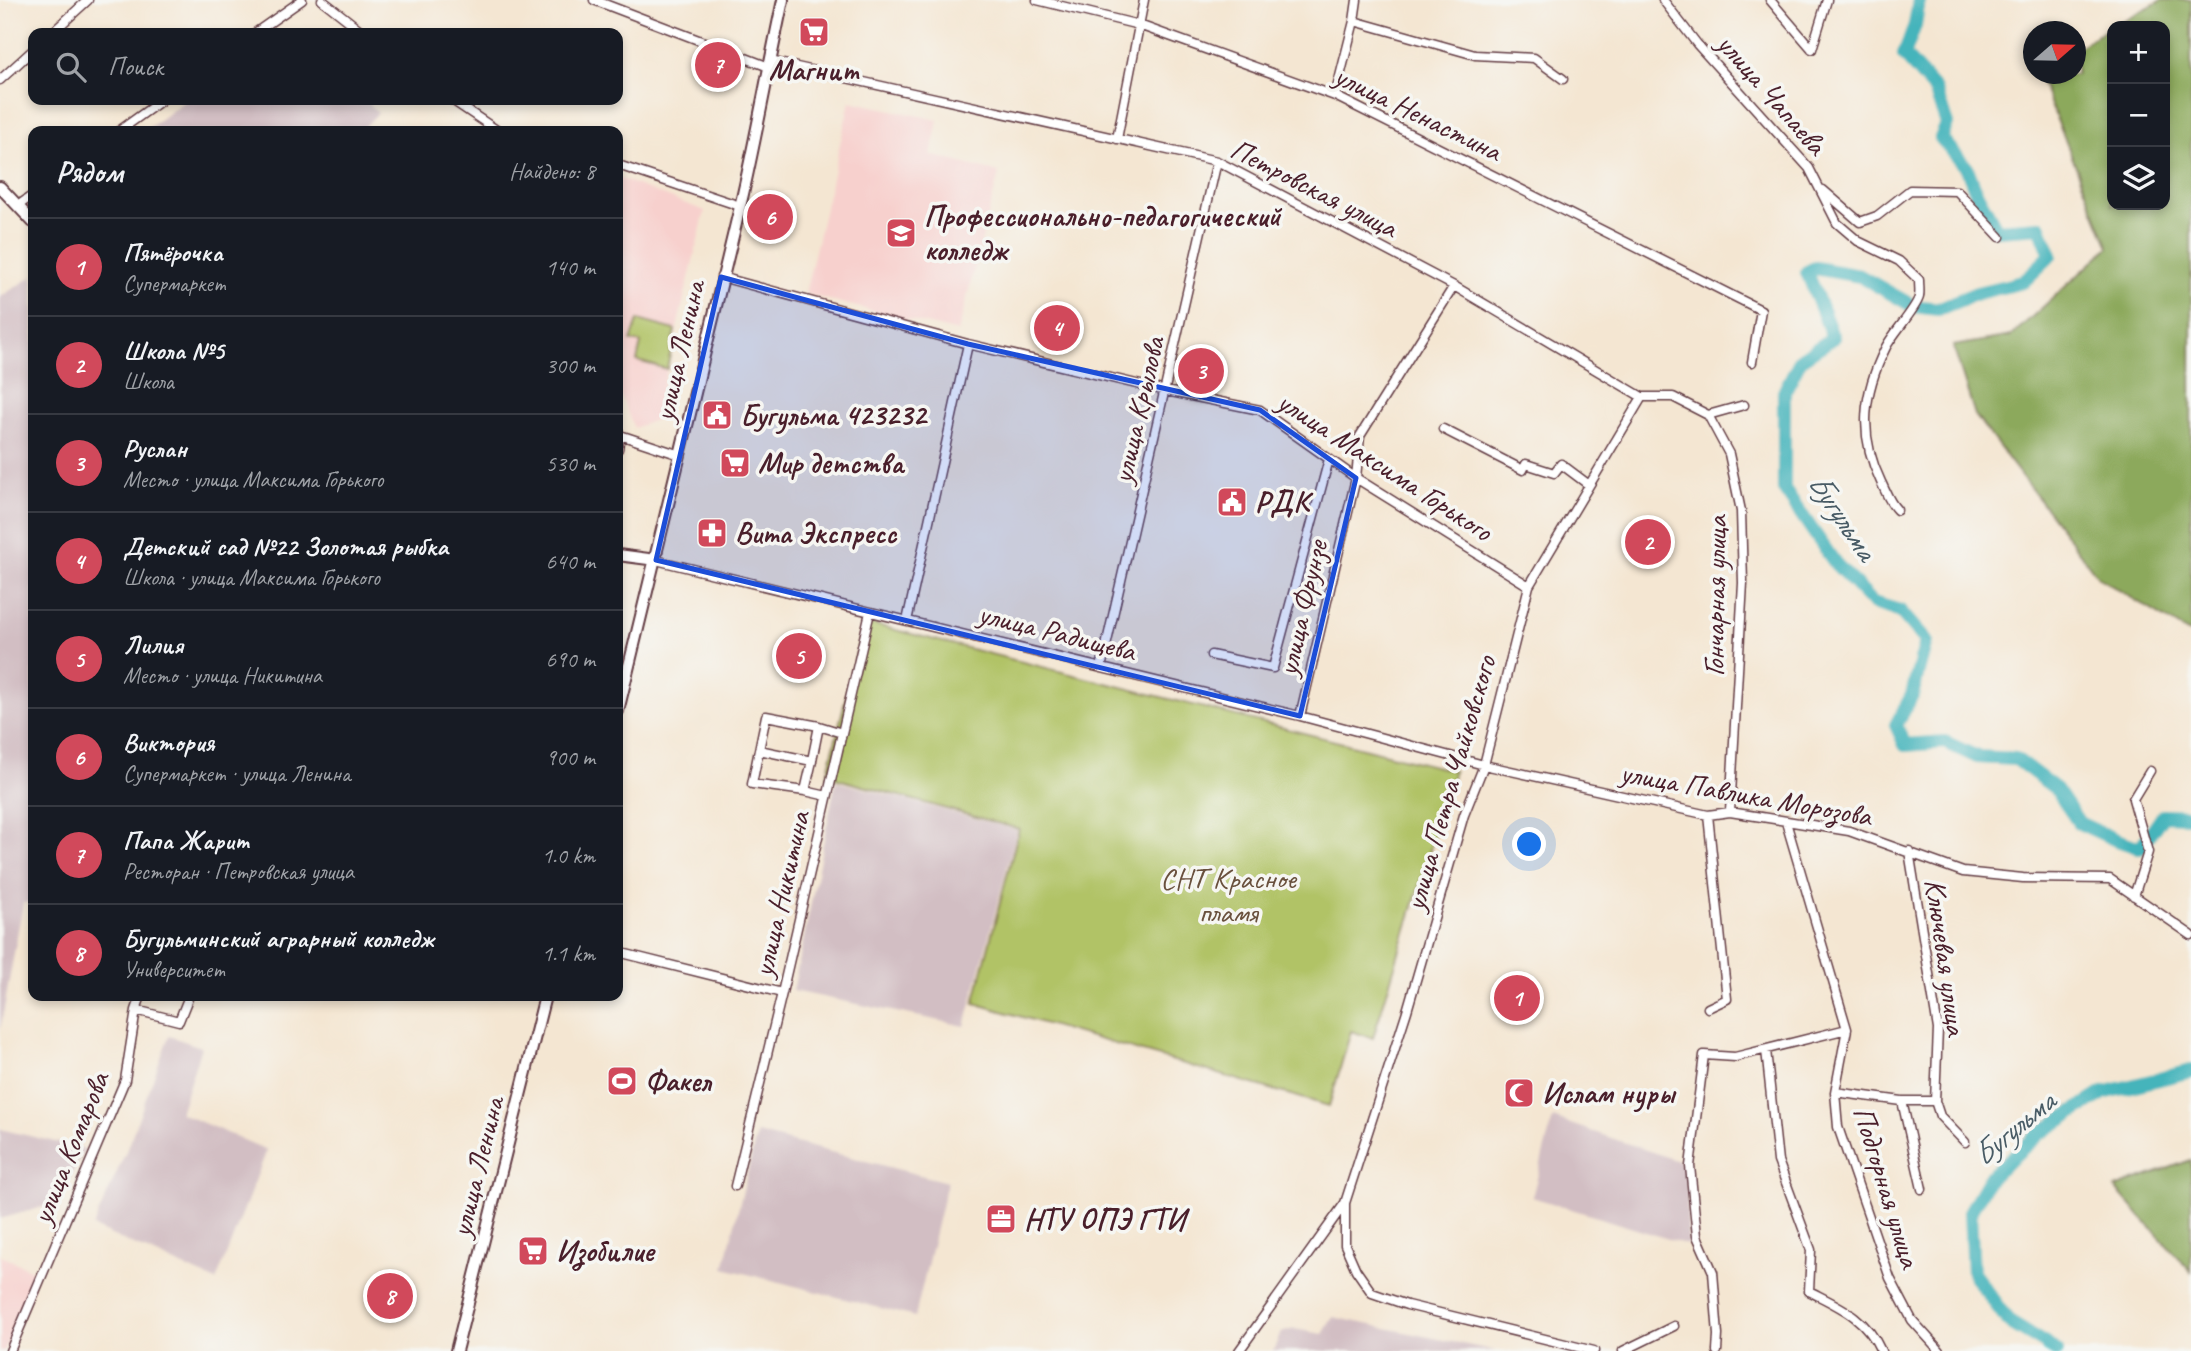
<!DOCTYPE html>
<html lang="ru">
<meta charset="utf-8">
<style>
:root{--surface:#171b24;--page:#242831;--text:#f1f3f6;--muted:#9ea1a6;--line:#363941;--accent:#d1495b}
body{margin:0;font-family:Caveat,sans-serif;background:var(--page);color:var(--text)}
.controls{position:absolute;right:21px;top:21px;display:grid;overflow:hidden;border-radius:14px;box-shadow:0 4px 10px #0003}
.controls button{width:63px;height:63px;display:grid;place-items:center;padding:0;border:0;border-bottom:2px solid var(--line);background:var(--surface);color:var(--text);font:35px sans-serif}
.compass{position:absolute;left:2023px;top:21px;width:63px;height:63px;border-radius:50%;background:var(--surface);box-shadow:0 4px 10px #0003;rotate:70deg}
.you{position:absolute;left:1530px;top:845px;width:24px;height:24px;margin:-18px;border:5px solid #fff;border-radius:50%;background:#1a73e8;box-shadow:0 0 0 10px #1a73e833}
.badge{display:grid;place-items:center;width:46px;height:46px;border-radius:50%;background:var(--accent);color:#fff;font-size:23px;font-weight:700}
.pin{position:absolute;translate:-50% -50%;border:4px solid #fff;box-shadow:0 2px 7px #0006}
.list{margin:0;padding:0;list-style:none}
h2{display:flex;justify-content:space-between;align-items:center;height:91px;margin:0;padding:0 28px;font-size:30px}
h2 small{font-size:23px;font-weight:400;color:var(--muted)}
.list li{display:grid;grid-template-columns:46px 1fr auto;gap:21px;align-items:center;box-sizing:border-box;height:98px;padding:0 28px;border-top:2px solid var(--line)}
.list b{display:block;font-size:26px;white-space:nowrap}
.list p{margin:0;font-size:23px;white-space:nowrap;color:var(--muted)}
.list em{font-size:23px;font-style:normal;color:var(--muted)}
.icon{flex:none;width:38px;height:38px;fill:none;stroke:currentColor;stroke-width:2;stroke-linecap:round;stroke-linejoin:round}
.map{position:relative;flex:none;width:2191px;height:1351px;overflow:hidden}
.search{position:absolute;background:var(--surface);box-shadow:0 4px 10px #0003;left:28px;top:28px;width:595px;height:77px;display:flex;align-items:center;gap:18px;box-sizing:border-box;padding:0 24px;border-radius:14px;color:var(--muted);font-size:26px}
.panel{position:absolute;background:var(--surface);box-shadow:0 4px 10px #0003;left:28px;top:126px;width:595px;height:875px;border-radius:14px}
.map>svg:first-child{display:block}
.built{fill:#f7d0cd}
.industrial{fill:#d2bec3}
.green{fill:#b1c366;stroke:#7e7148;stroke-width:2}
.forest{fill:#8ca95b;stroke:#6b6443;stroke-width:2}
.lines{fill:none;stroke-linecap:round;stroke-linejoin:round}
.river{stroke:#44b4bb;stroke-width:14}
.minor-casing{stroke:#643d44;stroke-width:11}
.major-casing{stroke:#643d44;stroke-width:14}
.minor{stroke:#fff;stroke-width:8}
.major{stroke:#fff;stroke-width:10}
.marked{fill:#1d4ed8;fill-opacity:0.2;stroke:#1d4ed8;stroke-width:5;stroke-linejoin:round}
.labels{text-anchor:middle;stroke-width:7;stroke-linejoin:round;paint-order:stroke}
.poi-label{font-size:30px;font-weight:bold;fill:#4a1f2b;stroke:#f6f6f2;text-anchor:start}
.street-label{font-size:30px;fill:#4a1f2b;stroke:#f6f6f2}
.park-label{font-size:30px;fill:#69503d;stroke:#f6f6f2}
.water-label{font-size:32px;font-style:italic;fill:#485b65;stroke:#f6f6f2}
</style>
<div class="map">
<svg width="2191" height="1351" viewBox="0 0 2191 1351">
<rect width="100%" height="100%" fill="#f6f6f2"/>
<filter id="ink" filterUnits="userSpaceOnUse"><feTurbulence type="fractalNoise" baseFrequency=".0143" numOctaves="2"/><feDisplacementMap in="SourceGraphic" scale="14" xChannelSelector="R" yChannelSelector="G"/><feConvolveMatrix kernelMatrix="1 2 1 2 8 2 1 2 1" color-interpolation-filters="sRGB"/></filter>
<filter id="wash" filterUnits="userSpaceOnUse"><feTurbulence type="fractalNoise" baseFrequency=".00686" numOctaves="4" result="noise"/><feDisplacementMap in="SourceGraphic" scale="28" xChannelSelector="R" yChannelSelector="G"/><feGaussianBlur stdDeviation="1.57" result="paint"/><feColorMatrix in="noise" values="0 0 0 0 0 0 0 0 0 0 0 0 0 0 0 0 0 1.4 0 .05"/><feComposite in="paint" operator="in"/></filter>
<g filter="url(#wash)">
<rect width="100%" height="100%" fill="#f4e6d2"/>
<path class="built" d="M850,101L938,120L931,155L999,173L958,332L805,294Z
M618,178L705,211L655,420L634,428L618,390Z
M0,1255L38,1273L4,1351H0Z"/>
<path class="industrial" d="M186,100H366L378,113L360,131H145Z
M33,276V902L23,903L0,1031V297Z
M836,781L1017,830L965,1026L793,991Z
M169,1036L201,1047L180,1113L267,1150L216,1281L93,1227L127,1149Z
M1553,1118L1687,1164L1688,1245L1532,1197Z
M0,1129L85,1149L57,1203L0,1219Z
M757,1133L947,1182L915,1317L724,1268Z
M1333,1317L1496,1351H1273L1281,1333L1294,1329L1323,1334Z"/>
<path class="green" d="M638,320L675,330L667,369L637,361L641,343L631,341Z
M864,622L1454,771L1373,1038L1351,1031L1329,1106L974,1003L1019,829L827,776Z"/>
<path class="forest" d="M2162,0H2191V634L2099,578L1975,415L1953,346L2011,336L2109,247L2039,76L2043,74H2076V49L2112,26V205H2165V26H2113Z
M2191,1160V1272L2115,1188Z"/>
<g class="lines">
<path class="river" d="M1919,0L1915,25L1904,55L1935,90L1947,124L1941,138L1967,168L1976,192L1997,230L2040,227L2051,255L2023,282L1977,293L1938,309L1913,306L1860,276L1815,268L1807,272L1833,338L1801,359L1784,392V489L1835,563L1873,603L1900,611L1926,641L1912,695L1896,725L1905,745L1945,742L1977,757L2016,759L2056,789L2079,823L2114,839L2140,848L2163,815L2191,816
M2057,1351L2009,1322L1973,1273L1970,1212L1990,1177L2039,1134L2103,1093L2191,1071"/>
</g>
</g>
<g filter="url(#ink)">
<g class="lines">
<g class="minor-casing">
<path id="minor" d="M322,0L364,33
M594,0L769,67
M1037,0L1139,25L1335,96L1761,310L1752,362
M1663,0L1697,44L1809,168L1837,223L1858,241L1899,261L1919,280C1919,285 1920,292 1919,297C1916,309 1893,333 1886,347C1863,393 1858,435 1881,482C1886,492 1889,502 1897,510
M1770,0L1812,49
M1354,21L1475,55L1534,58L1563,79
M52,33L88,0
M255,33L302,0
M1812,49L1827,0
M770,61L1217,161L1454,286L1642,397H1673L1708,415L1729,454L1741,511L1743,583L1730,812
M0,80L33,50
M1335,96L1354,21L1357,0
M452,100L498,131
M119,131L162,100
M1117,139L1144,0
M618,165L740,206
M1823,190L1860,222L1877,216L1910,190L1957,191L2000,237
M19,205L33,195
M721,277L968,344L1166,391L1260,410L1356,478L1529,586
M1708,415L1744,405
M1443,429L1523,470L1526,464L1554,473L1561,464L1589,485
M618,430L620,435L680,455
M618,449L620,435
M656,560L1300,716L1484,765L1708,815L1730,812L1849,831L1963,872L2023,878L2110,879L2191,935
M907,621L968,344
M1211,655L1273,668L1329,459
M1101,668L1217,161
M1300,716L1356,478L1360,436L1454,286
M759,750L812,761L805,791L752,784L766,716L819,726
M811,765L819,726L842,733
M806,788L805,791L827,796
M1786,822L1847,1029L1835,1092L1838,1127L1890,1278L1912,1320L1940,1351
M1909,851L1938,1029L1935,1101L1940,1116L1965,1142
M2134,896L2148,852L2133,799L2150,771
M618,952L782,993
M1708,1008L1727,999L1708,815
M136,1010L179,1021L189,996
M1766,1050L1778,1161L1811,1250L1809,1291C1840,1307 1866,1317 1881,1351
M1835,1092L1902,1101H1935
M1902,1101L1922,1189
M735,1186L782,993L870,612
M1345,1203V1245L1356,1270L1372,1293L1407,1305L1594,1351
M10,1351L125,1080L136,1010L141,996
M1239,1351L1345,1203L1407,1011L1464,815L1484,765L1529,586L1642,397
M1623,1351L1674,1326
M1717,1351L1718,1335L1713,1272L1697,1236L1690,1166L1704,1055L1735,1057L1847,1029"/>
</g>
<g class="major-casing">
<path id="major" d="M0,187L33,222
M618,555L656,560
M618,711C660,544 698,375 740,207C756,139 768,69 783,0
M456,1351L545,996"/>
</g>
<use href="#minor" class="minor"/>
<use href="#major" class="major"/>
</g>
</g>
<path class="marked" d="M721,277L968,344L1260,410L1356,478L1300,716L656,560Z"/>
<defs>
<g id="supermarket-square" transform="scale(1.575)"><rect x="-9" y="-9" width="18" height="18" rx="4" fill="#d1495b" stroke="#f6f6f2"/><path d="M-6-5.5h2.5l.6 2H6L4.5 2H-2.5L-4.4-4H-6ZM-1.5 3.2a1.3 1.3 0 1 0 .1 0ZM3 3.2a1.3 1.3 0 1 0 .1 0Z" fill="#fff"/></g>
<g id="university-square" transform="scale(1.575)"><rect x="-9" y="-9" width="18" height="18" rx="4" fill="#d1495b" stroke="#f6f6f2"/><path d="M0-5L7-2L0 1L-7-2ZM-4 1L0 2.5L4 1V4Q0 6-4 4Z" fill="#fff"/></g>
<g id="civic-square" transform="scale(1.575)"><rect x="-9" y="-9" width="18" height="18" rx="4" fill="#d1495b" stroke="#f6f6f2"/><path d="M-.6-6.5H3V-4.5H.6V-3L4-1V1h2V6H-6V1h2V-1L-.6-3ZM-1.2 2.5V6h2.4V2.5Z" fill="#fff"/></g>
<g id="pharmacy-square" transform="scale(1.575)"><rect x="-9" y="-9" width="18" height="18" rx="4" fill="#d1495b" stroke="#f6f6f2"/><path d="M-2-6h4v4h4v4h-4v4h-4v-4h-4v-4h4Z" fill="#fff"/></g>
<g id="stadium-square" transform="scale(1.575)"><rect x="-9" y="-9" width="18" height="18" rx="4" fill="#d1495b" stroke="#f6f6f2"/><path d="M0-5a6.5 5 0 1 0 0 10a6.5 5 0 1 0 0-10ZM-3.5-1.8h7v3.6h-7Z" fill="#fff"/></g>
<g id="mosque-square" transform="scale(1.575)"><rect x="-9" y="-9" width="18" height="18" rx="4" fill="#d1495b" stroke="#f6f6f2"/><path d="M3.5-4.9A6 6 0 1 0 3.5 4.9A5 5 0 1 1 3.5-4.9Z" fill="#fff"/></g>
<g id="office-square" transform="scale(1.575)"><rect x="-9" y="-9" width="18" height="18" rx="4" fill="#d1495b" stroke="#f6f6f2"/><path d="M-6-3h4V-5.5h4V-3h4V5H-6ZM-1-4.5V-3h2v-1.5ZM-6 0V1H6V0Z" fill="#fff"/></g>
</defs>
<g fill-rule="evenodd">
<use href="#supermarket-square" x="814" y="32"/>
<use href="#university-square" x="901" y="233"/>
<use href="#civic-square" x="717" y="415"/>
<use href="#supermarket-square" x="735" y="463"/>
<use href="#civic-square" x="1232" y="502"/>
<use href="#pharmacy-square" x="712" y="533"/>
<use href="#stadium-square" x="622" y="1081"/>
<use href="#mosque-square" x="1519" y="1093"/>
<use href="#office-square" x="1001" y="1219"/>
<use href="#supermarket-square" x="533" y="1251"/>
</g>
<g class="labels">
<g class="poi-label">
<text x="814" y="80" text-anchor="middle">Магнит</text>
<text x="924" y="226">Профессионально-педагогический<tspan x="924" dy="34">колледж</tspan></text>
<text x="740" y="425">Бугульма 423232</text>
<text x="758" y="473">Мир детства</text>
<text x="1255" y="512">РДК</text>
<text x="735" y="543">Вита Экспресс</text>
<text x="645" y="1091">Факел</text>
<text x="1542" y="1103">Ислам нуры</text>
<text x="1024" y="1229">НТУ ОПЭ ГТИ</text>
<text x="556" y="1261">Изобилие</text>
</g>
<g class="street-label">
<text transform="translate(1772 94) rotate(49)" y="10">улица Чапаева</text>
<text transform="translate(1418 113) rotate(26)" y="10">улица Ненастина</text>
<text transform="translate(1314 188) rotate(27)" y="10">Петровская улица</text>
<text transform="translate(679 351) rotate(-77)" y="10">улица Ленина</text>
<text transform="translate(1138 410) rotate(-77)" y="10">улица Крылова</text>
<text transform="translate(1385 466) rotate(33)" y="10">улица Максима Горького</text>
<text transform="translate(1715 596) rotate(-89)" y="10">Гончарная улица</text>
<text transform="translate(1302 608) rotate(-77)" y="10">улица Фрунзе</text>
<text transform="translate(1057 632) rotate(14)" y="10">улица Радищева</text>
<text transform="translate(1450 783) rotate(-74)" y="10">улица Петра Чайковского</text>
<text transform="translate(1746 794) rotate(10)" y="10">улица Павлика Морозова</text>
<text transform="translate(781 894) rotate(-77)" y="10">улица Никитина</text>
<text transform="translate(1946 957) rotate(82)" y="10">Ключевая улица</text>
<text transform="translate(70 1148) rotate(-68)" y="10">улица Комарова</text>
<text transform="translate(477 1167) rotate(-76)" y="10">улица Ленина</text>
<text transform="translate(1887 1187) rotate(73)" y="10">Подгорная улица</text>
</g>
<g class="park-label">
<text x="1228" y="888">СНТ Красное<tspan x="1228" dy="34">пламя</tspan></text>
</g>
<g class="water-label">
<text transform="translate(1843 516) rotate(56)" y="11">Бугульма</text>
<text transform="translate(2013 1128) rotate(-40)" y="11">Бугульма</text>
</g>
</g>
</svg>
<div class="controls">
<button>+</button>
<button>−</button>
<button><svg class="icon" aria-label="layers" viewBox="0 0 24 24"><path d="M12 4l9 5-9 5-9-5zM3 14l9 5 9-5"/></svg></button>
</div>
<svg class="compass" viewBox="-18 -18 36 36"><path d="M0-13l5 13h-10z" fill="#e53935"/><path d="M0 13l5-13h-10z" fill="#9ea1a6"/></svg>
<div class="you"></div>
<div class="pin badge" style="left:1517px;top:998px">1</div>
<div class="pin badge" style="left:1648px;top:542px">2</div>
<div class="pin badge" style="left:1201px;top:371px">3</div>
<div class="pin badge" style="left:1057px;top:328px">4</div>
<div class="pin badge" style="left:799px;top:656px">5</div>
<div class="pin badge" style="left:770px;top:217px">6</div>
<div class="pin badge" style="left:718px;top:65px">7</div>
<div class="pin badge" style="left:390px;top:1296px">8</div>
<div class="search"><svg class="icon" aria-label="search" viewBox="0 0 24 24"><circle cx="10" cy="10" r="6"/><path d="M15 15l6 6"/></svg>Поиск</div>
<section class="panel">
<h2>Рядом<small>Найдено: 8</small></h2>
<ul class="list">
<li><span class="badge">1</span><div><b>Пятёрочка</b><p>Супермаркет</p></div><em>140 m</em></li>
<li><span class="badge">2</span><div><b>Школа №5</b><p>Школа</p></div><em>300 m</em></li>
<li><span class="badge">3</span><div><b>Руслан</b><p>Место · улица Максима Горького</p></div><em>530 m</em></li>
<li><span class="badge">4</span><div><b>Детский сад №22 Золотая рыбка</b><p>Школа · улица Максима Горького</p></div><em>640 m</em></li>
<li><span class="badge">5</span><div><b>Лилия</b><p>Место · улица Никитина</p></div><em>690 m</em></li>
<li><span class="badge">6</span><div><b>Виктория</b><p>Супермаркет · улица Ленина</p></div><em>900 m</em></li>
<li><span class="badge">7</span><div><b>Папа Жарит</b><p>Ресторан · Петровская улица</p></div><em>1.0 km</em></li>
<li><span class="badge">8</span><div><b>Бугульминский аграрный колледж</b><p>Университет</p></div><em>1.1 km</em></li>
</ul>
</section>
</div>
